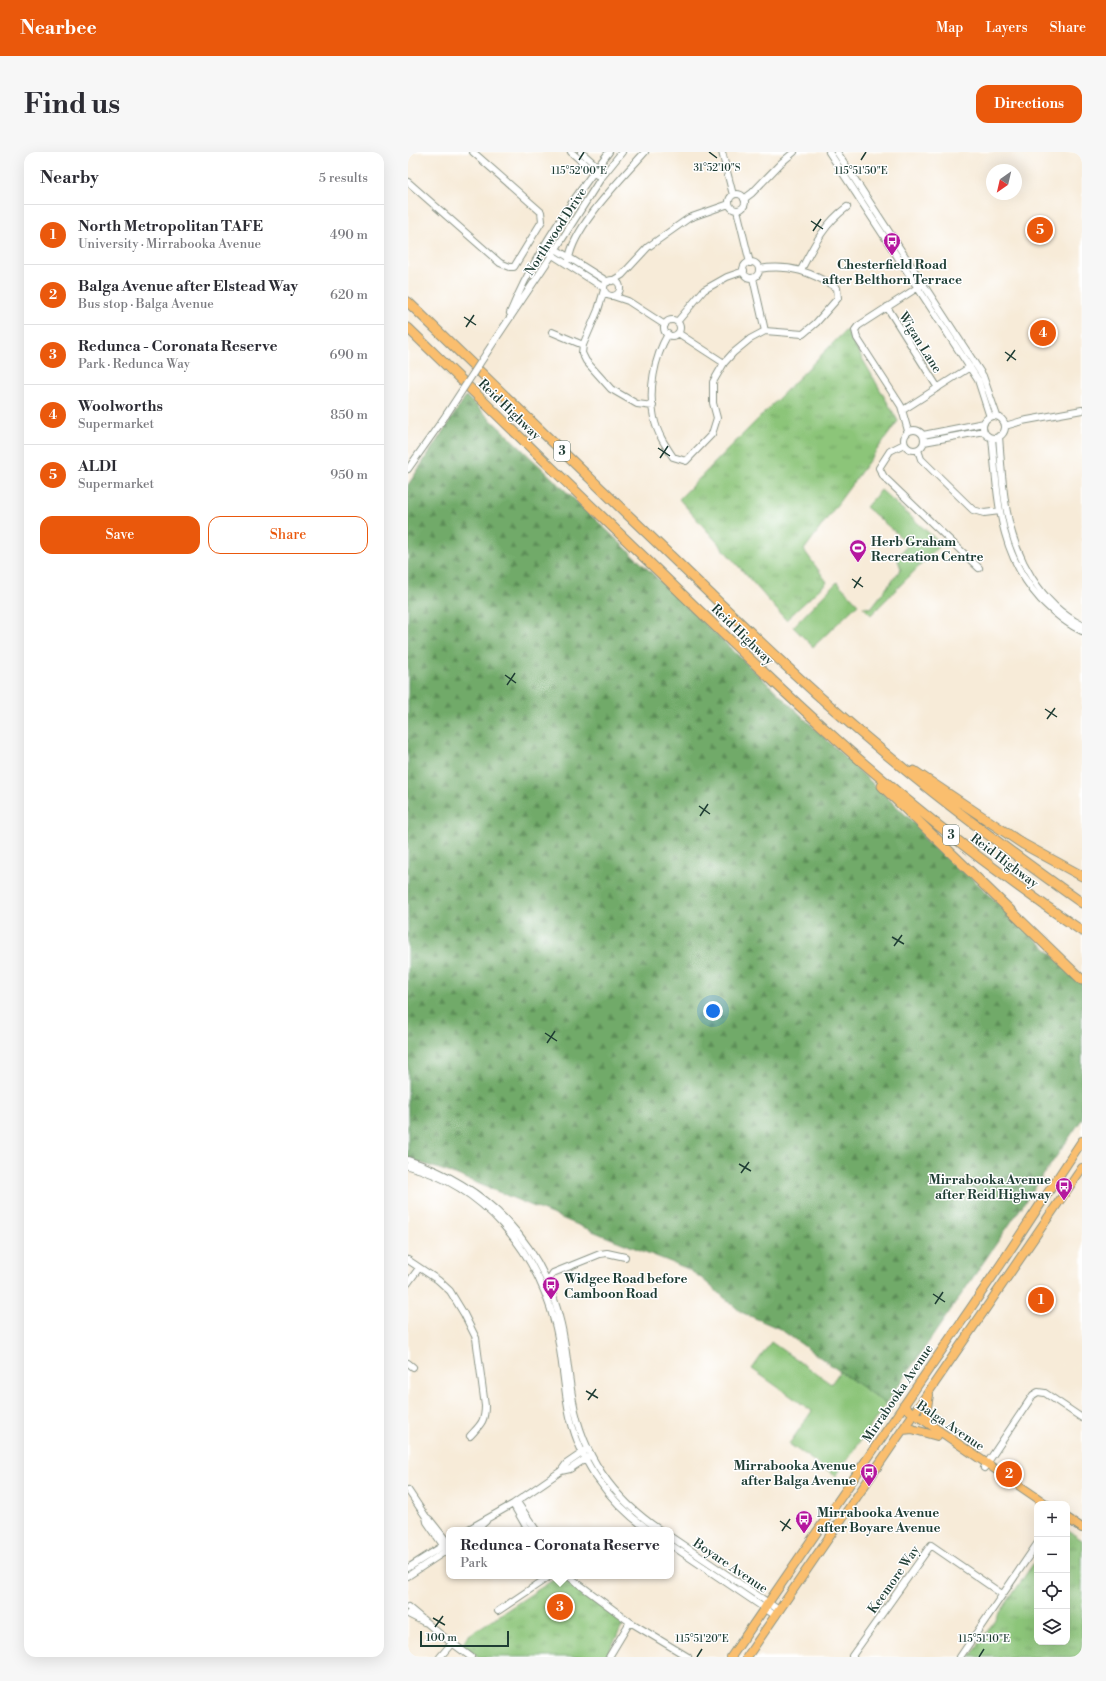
<!DOCTYPE html>
<meta charset="utf-8">
<style>
:root{--surface:#fff;--page:#f7f7f7;--text:#2b2b33;--muted:#7c7c81;--line:#e1e1e2;--accent:#ea580c}
body{margin:0;font-family:"Libre Bodoni",serif;background:var(--page);color:var(--text)}
.controls{position:absolute;right:12px;bottom:12px;display:grid;overflow:hidden;border-radius:8px;box-shadow:0 4px 16px #0002}
.controls button{width:36px;height:36px;display:grid;place-items:center;padding:0;border:0;border-bottom:1px solid var(--line);background:var(--surface);color:var(--text);font:20px sans-serif}
.compass{position:absolute;left:578px;top:12px;width:36px;height:36px;border-radius:50%;background:var(--surface);box-shadow:0 4px 16px #0002;rotate:214deg}
.scale{position:absolute;left:12px;bottom:10px;width:89px;box-sizing:border-box;padding-left:4px;border:2px solid #1f3d34;border-top:0;font-size:11px;line-height:14px;white-space:nowrap;color:#1f3d34;-webkit-text-stroke:3px #fff;paint-order:stroke}
.you{position:absolute;left:305px;top:859px;width:14px;height:14px;margin:-10px;border:3px solid #fff;border-radius:50%;background:#1a73e8;box-shadow:0 0 0 6px #1a73e833}
.badge{display:grid;place-items:center;width:26px;height:26px;border-radius:50%;background:var(--accent);color:#fff;font-size:13px;font-weight:700}
.pin{position:absolute;translate:-50% -50%;border:2px solid #fff;box-shadow:0 1px 4px #0006}
.popup{position:absolute;left:38px;top:1375px;width:228px;height:52px;box-sizing:border-box;display:grid;place-content:center;border-radius:8px;background:var(--surface);filter:drop-shadow(0 1px 3px #0005);font-size:13px;white-space:nowrap;color:var(--muted)}
.popup b{font-size:15px;color:var(--text)}
.popup::after{content:'';position:absolute;left:50%;top:100%;margin-left:-8px;border:8px solid transparent;border-top-color:var(--surface)}
.list{margin:0;padding:0;list-style:none}
h2{display:flex;justify-content:space-between;align-items:center;height:52px;margin:0;padding:0 16px;font-size:17px}
h2 small{font-size:13px;font-weight:400;color:var(--muted)}
.list li{display:grid;grid-template-columns:26px 1fr auto;gap:12px;align-items:center;box-sizing:border-box;height:60px;padding:0 16px;border-top:1px solid var(--line)}
.list b{display:block;font-size:15px;white-space:nowrap}
.list p{margin:0;font-size:13px;white-space:nowrap;color:var(--muted)}
.list em{font-size:13px;font-style:normal;color:var(--muted)}
.actions{display:flex;gap:8px;padding:12px 16px}
.actions a{flex:1;padding:9px 0;border:1px solid var(--accent);border-radius:12px;text-align:center;font-size:14px;color:var(--accent)}
.actions .main{background:var(--accent);color:#fff}
.icon{flex:none;width:22px;height:22px;fill:none;stroke:currentColor;stroke-width:2;stroke-linecap:round;stroke-linejoin:round}
.map{position:relative;flex:none;width:674px;height:1505px;overflow:hidden;border-radius:12px}
header{display:flex;align-items:center;gap:24px;box-sizing:border-box;height:56px;padding:0 20px;background:var(--accent);color:#fff}
header strong{font-size:19px}
nav{display:flex;gap:22px;margin-inline-start:auto;font-size:14px}
.intro{display:flex;align-items:center;justify-content:space-between;box-sizing:border-box;height:96px;padding:0 24px}
h1{margin:0;font-size:28px}
.button{padding:10px 18px;border-radius:12px;background:var(--accent);color:#fff;font-size:14px;font-weight:700}
main{display:flex;gap:24px;padding:0 24px}
aside{flex:1;background:var(--surface);border-radius:12px;box-shadow:0 4px 16px #0002}
.map>svg:first-child{display:block}
.green{fill:#8cc579;stroke:#568156}
.forest{fill:url(#forest-firs);stroke:#48744e}
.park{fill:url(#park-tufts);stroke:#568156}
.lines{fill:none;stroke-linecap:round;stroke-linejoin:round}
.minor-casing{stroke:#8b9486;stroke-width:8}
.major-casing{stroke:#8b9486;stroke-width:10}
.highway-casing{stroke:#8b9486;stroke-width:11}
.minor{stroke:#fff;stroke-width:6}
.major{stroke:#fabe6e;stroke-width:8}
.highway{stroke:#fabe6e;stroke-width:9}
.minor-bridge-casing{stroke:#8b9486;stroke-width:8;stroke-linecap:butt}
.minor-bridge{stroke:#fff;stroke-width:6}
.ticks{fill:none;stroke:#1f3d34;stroke-width:1.5}
.labels{text-anchor:middle;stroke-width:3;stroke-linejoin:round;paint-order:stroke}
.shield{fill:#fff;stroke:#627771;stroke-width:1}
.shield-label{font-size:12px;font-weight:bold;fill:#1f3d34}
.street-label{font-size:13px;fill:#1f3d34;stroke:#fff}
.poi-label{font-size:13px;font-weight:bold;fill:#1f3d34;stroke:#fff;text-anchor:start}
.ticks-label{font-size:10px;text-anchor:middle;fill:#1f3d34;stroke:#fff;stroke-width:3;stroke-linejoin:round;paint-order:stroke}
</style>
<header>
<strong>Nearbee</strong>
<nav><a>Map</a><a>Layers</a><a>Share</a></nav>
</header>
<div class="intro"><h1>Find us</h1><a class="button">Directions</a></div>
<main>
<aside>
<h2>Nearby<small>5 results</small></h2>
<ul class="list">
<li><span class="badge">1</span><div><b>North Metropolitan TAFE</b><p>University · Mirrabooka Avenue</p></div><em>490 m</em></li>
<li><span class="badge">2</span><div><b>Balga Avenue after Elstead Way</b><p>Bus stop · Balga Avenue</p></div><em>620 m</em></li>
<li><span class="badge">3</span><div><b>Redunca - Coronata Reserve</b><p>Park · Redunca Way</p></div><em>690 m</em></li>
<li><span class="badge">4</span><div><b>Woolworths</b><p>Supermarket</p></div><em>850 m</em></li>
<li><span class="badge">5</span><div><b>ALDI</b><p>Supermarket</p></div><em>950 m</em></li>
</ul>
<div class="actions"><a class="main">Save</a><a>Share</a></div>
</aside>
<div class="map">
<svg width="674" height="1505" viewBox="0 0 674 1505">
<defs>
<pattern id="forest-firs" width="22" height="20" patternUnits="userSpaceOnUse"><rect width="22" height="20" fill="#71aa69"/><path d="M5 1l3.5 6h-7zM16 11l3.5 6h-7z" fill="#5c8c57"/></pattern>
<pattern id="park-tufts" width="24" height="20" patternUnits="userSpaceOnUse"><rect width="24" height="20" fill="#8cc579"/><path d="M3 7l-1-3M5 7V3M7 7l1-3M15 17l-1-3M17 17v-4M19 17l1-3" fill="none" stroke="#72a164"/></pattern>
</defs>
<rect width="100%" height="100%" fill="#fff"/>
<filter id="ink" filterUnits="userSpaceOnUse"><feTurbulence type="fractalNoise" baseFrequency=".025" numOctaves="2"/><feDisplacementMap in="SourceGraphic" scale="8" xChannelSelector="R" yChannelSelector="G"/><feConvolveMatrix kernelMatrix="1 2 1 2 8 2 1 2 1" color-interpolation-filters="sRGB"/></filter>
<filter id="wash" filterUnits="userSpaceOnUse"><feTurbulence type="fractalNoise" baseFrequency=".012" numOctaves="4" result="noise"/><feDisplacementMap in="SourceGraphic" scale="16" xChannelSelector="R" yChannelSelector="G"/><feGaussianBlur stdDeviation="0.9" result="paint"/><feColorMatrix in="noise" values="0 0 0 0 0 0 0 0 0 0 0 0 0 0 0 0 0 1.4 0 .05"/><feComposite in="paint" operator="in"/></filter>
<g filter="url(#wash)">
<rect width="100%" height="100%" fill="#f7ebd8"/>
<path class="green" d="M473,338L533,392L463,463L455,455L463,456L493,417L489,405L501,392L458,355Z
M429,430L450,452L405,495L385,475Z
M363,1190L423,1232L432,1219L478,1252L428,1324L381,1292L404,1259L344,1217Z"/>
<path class="forest" d="M58,244L674,831V967L478,1252L372,1177L333,1160L292,1125L278,1116L199,1085L47,1022L0,1007V333Z"/>
<path class="park" d="M438,178L490,269L396,398L419,430L378,468L271,347Z
M659,1378L674,1388V1505H562L629,1406V1490H659Z
M151,1424H155C173,1439 194,1451 213,1465L216,1470L215,1473L198,1505H71L54,1493L61,1483Z"/>
</g>
<g filter="url(#ink)">
<g class="lines">
<g class="minor-casing">
<path id="minor" d="M163,0L189,23
M173,0L191,16
M314,0L325,43
M421,0L570,228L582,265
M429,0L575,224L589,264
M0,30L92,111L102,115H106L134,69L133,60L65,0
M321 50a8 8 0 1 1 16 0a8 8 0 1 1-16 0Z
M336,47L344,41L373,11L386,0
M329,58L342,111
M138,91L200,130
M135,97L196,136
M161,107C165,75 215,25 237,0
M335 118a8 8 0 1 1 16 0a8 8 0 1 1-16 0Z
M393,118C406,93 416,72 439,55
M345,126L357,179
M196 136a8 8 0 1 1 16 0a8 8 0 1 1-16 0Z
M204,129L214,123L240,95L281,66L321,52
M196,138L190,158L175,193L174,201L178,209L203,237L229,252L245,254
M205,144L220,149L257,173
M479,155L530,236
M102,161C126,103 163,49 201,0
M256 176a8 8 0 1 1 16 0a8 8 0 1 1-16 0Z
M269,170L296,138L319,125L336,119
M144,180L175,193
M270,181L316,211
M260,182C246,206 240,239 246,266C249,281 257,293 265,305L278,309L304,282L309,266L305,251V230L316,211L325,201L342,187L357,179L395,182L408,171L430,146L429,136C403,120 382,112 351,117
M87,188L144,103L193,26L214,0
M495,258L562,215
M575 275a11 11 0 1 1 22 0a11 11 0 1 1-22 0Z
M597,274L614,269L674,258
M496 288a10 10 0 1 1 20 0a10 10 0 1 1-20 0Z
M500,279L493,254L449,186L447,178L450,174L512,134
M515,283L576,271
M591,284C593,309 594,336 599,360C607,405 632,452 674,473
M584,286C590,346 590,401 633,448C645,460 658,472 674,479
M516,290L576,279
M496,292L482,299L471,316L476,325L571,416
M510,298L513,307L565,358L576,361L592,359
M0,317L38,263
M0,1008C78,1033 135,1091 153,1172C159,1197 160,1224 165,1249C175,1305 206,1347 252,1378
M0,1014C76,1034 128,1098 147,1172C154,1199 155,1228 160,1255C169,1306 199,1349 241,1378
M0,1108L30,1128L42,1139L56,1162L68,1186L77,1254C77,1270 72,1273 62,1284
M140,1129L145,1121L192,1102L199,1101L217,1105
M0,1131L11,1116
M0,1211L5,1215
M576,1316L625,1243L630,1240L637,1241L674,1266
M153,1319L158,1312L177,1299
M0,1338L18,1365L22,1368L41,1392
M109,1350L128,1378
M105,1352L120,1378
M18,1365L19,1370L37,1396
M59,1378L105,1352L153,1319L162,1317L180,1305
M68,1378L78,1369
M263,1385L371,1458
M263,1393L368,1464
M0,1416L41,1390
M0,1424L41,1397
M160,1424L222,1470L280,1505
M0,1455L32,1482L63,1505
M90,1459L142,1424
M0,1462L16,1470
M32,1505L44,1491
M201,1505L222,1470
M445,1505L444,1504L523,1393L594,1442
M552,1505L629,1392"/>
</g>
<g class="major-casing">
<path id="major" d="M521,1243L518,1261L522,1272
M495,1254L638,1352
M495,1278L504,1277L529,1284
M659,1366L674,1376
M323,1505L593,1112L674,989
M339,1505L674,1016"/>
</g>
<g class="highway-casing">
<path id="highway" d="M0,150C73,221 146,291 219,362C300,439 379,519 465,591C532,648 602,700 674,751
M0,176C81,255 161,333 242,411C300,467 357,523 417,577C497,650 584,718 674,779
M506,619L615,692L674,724
M474,634L674,828"/>
</g>
<use href="#minor" class="minor"/>
<use href="#major" class="major"/>
<use href="#highway" class="highway"/>
<g class="minor-bridge-casing">
<path id="minor-bridge" d="M38,263L87,188"/>
</g>
<use href="#minor-bridge" class="minor-bridge"/>
</g>
</g>
<path class="ticks" d="M301,0L309,6M171,8L176,0M453,8L458,0M403,69L415,77M405,79L413,67M56,165L68,173M58,175L66,163M597,200L608,208M599,209L607,198M250,296L262,304M252,306L260,294M444,427L455,435M446,436L453,425M97,523L108,531M99,533L107,521M637,557L649,565M639,567L647,556M291,654L302,662M292,664L300,652M484,785L496,792M486,794L494,783M137,881L149,889M139,891L147,879M331,1012L343,1019M333,1021L341,1010M525,1142L537,1150M527,1152L535,1140M178,1239L190,1246M180,1248L188,1237M372,1369L383,1377M374,1379L382,1367M25,1466L37,1473M27,1475L35,1464M289,1505L294,1497M571,1505L576,1497"/>
<defs>
<g id="bus-pin" transform="scale(0.9)"><path d="M0 17L-7.5 6A9.5 9.5 0 1 1 7.5 6Z" fill="#b5179e" stroke="#fff"/><path d="M-5-6H5V4H4V6H2V4H-2V6H-4V4H-5ZM-3.5-4V0h7V-4ZM-3.5 1.2v1.5H-2V1.2ZM2 1.2v1.5H3.5V1.2Z" fill="#fff"/></g>
<g id="stadium-pin" transform="scale(0.9)"><path d="M0 17L-7.5 6A9.5 9.5 0 1 1 7.5 6Z" fill="#b5179e" stroke="#fff"/><path d="M0-5a6.5 5 0 1 0 0 10a6.5 5 0 1 0 0-10ZM-3.5-1.8h7v3.6h-7Z" fill="#fff"/></g>
</defs>
<g fill-rule="evenodd">
<use href="#bus-pin" x="484" y="89"/>
<use href="#stadium-pin" x="450" y="396"/>
<use href="#bus-pin" x="656" y="1034"/>
<use href="#bus-pin" x="143" y="1133"/>
<use href="#bus-pin" x="461" y="1320"/>
<use href="#bus-pin" x="396" y="1367"/>
</g>
<g class="labels">
<g class="shield">
<rect x="146" y="289" width="16" height="20" rx="3"/>
<rect x="535" y="673" width="16" height="20" rx="3"/>
</g>
<g class="shield-label">
<text x="154" y="303">3</text>
<text x="543" y="687">3</text>
</g>
<g class="street-label">
<text transform="translate(147 79) rotate(-57)" y="5">Northwood Drive</text>
<text transform="translate(513 190) rotate(58)" y="5">Wigan Lane</text>
<text transform="translate(102 257) rotate(44)" y="5">Reid Highway</text>
<text transform="translate(335 482) rotate(44)" y="5">Reid Highway</text>
<text transform="translate(597 708) rotate(37)" y="5">Reid Highway</text>
<text transform="translate(489 1241) rotate(-56)" y="5">Mirrabooka Avenue</text>
<text transform="translate(543 1273) rotate(34)" y="5">Balga Avenue</text>
<text transform="translate(323 1413) rotate(34)" y="5">Boyare Avenue</text>
<text transform="translate(485 1427) rotate(-55)" y="5">Keemore Way</text>
</g>
<g class="poi-label">
<text x="484" y="117" text-anchor="middle">Chesterfield Road<tspan x="484" dy="15">after Belthorn Terrace</tspan></text>
<text x="463" y="394">Herb Graham<tspan x="463" dy="15">Recreation Centre</tspan></text>
<text x="643" y="1032" text-anchor="end">Mirrabooka Avenue<tspan x="643" dy="15">after Reid Highway</tspan></text>
<text x="156" y="1131">Widgee Road before<tspan x="156" dy="15">Camboon Road</tspan></text>
<text x="448" y="1318" text-anchor="end">Mirrabooka Avenue<tspan x="448" dy="15">after Balga Avenue</tspan></text>
<text x="409" y="1365">Mirrabooka Avenue<tspan x="409" dy="15">after Boyare Avenue</tspan></text>
</g>
</g>
<g class="ticks-label">
<text x="309" y="19">31°52'10"S</text>
<text x="171" y="22">115°52'00"E</text>
<text x="453" y="22">115°51'50"E</text>
<text x="294" y="1490">115°51'20"E</text>
<text x="576" y="1490">115°51'10"E</text>
</g>
</svg>
<div class="controls">
<button>+</button>
<button>−</button>
<button><svg class="icon" aria-label="locate" viewBox="0 0 24 24"><circle cx="12" cy="12" r="6"/><path d="M12 2v4M12 18v4M2 12h4M18 12h4"/></svg></button>
<button><svg class="icon" aria-label="layers" viewBox="0 0 24 24"><path d="M12 4l9 5-9 5-9-5zM3 14l9 5 9-5"/></svg></button>
</div>
<svg class="compass" viewBox="-18 -18 36 36"><path d="M0-13l5 13h-10z" fill="#e53935"/><path d="M0 13l5-13h-10z" fill="#7c7c81"/></svg>
<div class="scale">100 m</div>
<div class="you"></div>
<div class="pin badge" style="left:633px;top:1148px">1</div>
<div class="pin badge" style="left:601px;top:1322px">2</div>
<div class="pin badge" style="left:152px;top:1455px">3</div>
<div class="popup"><b>Redunca - Coronata Reserve</b>Park</div>
<div class="pin badge" style="left:635px;top:181px">4</div>
<div class="pin badge" style="left:632px;top:78px">5</div>
</div>
</main>
